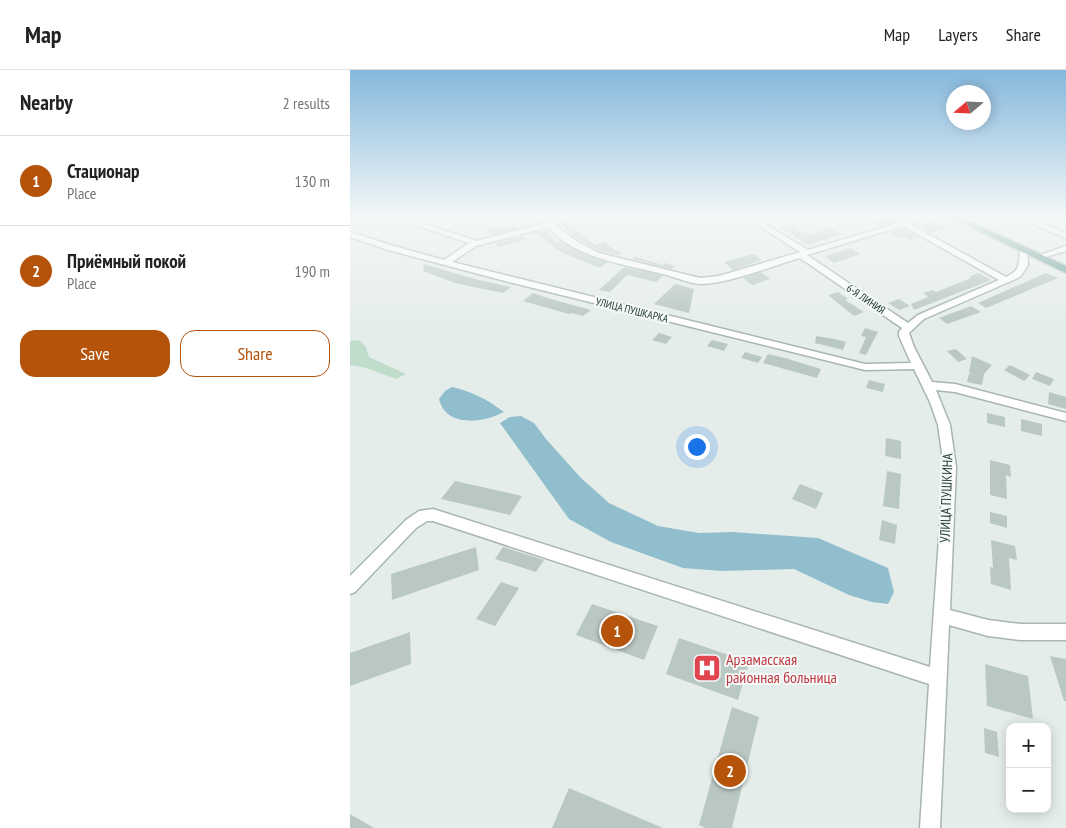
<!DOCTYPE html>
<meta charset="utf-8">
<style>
:root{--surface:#fff;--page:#f6f6f6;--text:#222;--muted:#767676;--line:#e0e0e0;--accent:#b45309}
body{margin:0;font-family:"PT Sans Narrow",sans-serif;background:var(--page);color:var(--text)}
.controls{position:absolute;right:15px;bottom:15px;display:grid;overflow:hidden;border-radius:10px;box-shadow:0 2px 12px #0003}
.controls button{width:45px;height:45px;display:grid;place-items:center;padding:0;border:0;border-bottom:1px solid var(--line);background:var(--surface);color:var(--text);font:25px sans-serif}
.compass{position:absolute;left:596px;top:15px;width:45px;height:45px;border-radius:50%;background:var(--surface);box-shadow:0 2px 12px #0003;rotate:251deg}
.you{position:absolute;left:346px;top:376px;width:18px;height:18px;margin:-12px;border:4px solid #fff;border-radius:50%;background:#1a73e8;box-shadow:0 0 0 8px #1a73e833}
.badge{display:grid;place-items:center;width:32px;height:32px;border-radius:50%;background:var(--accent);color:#fff;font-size:16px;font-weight:700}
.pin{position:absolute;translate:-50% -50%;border:2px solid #fff;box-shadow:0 1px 5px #0006}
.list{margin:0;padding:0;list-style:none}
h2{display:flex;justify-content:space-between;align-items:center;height:65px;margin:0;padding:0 20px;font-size:21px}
h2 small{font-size:16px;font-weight:400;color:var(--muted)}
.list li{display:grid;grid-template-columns:32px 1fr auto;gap:15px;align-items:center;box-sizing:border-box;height:90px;padding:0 20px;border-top:1px solid var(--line)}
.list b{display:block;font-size:19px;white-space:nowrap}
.list p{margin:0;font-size:16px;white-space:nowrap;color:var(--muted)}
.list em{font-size:16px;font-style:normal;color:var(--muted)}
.actions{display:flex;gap:10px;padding:15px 20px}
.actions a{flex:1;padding:11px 0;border:1px solid var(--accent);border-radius:15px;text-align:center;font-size:18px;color:var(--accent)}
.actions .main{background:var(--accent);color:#fff}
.map{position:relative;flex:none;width:716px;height:758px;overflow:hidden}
header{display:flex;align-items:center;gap:30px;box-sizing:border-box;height:70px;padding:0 25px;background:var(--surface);border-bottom:1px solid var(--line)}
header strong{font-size:24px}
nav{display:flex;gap:28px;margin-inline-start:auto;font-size:18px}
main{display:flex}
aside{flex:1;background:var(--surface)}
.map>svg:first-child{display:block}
.green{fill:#c0dcca}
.water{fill:#91becd}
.building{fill:#bac8c3}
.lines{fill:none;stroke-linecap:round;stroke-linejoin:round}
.minor-casing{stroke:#a8b5b1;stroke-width:3}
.major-casing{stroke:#c2c9c8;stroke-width:3}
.minor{fill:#fff;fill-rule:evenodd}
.major{fill:#6d9f97;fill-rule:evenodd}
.labels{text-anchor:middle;stroke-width:4;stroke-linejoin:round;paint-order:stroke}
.far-street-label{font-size:11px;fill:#253e39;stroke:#f5f9f8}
.street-label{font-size:14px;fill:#253e39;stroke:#f5f9f8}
.near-health-label{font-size:16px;fill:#be3a42;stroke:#f5f9f8;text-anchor:start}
</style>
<header>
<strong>Map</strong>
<nav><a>Map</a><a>Layers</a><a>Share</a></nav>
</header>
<main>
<aside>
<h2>Nearby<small>2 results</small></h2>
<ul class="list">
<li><span class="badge">1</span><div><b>Стационар</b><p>Place</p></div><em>130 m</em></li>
<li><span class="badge">2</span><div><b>Приёмный покой</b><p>Place</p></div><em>190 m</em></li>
</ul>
<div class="actions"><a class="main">Save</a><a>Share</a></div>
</aside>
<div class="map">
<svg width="716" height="758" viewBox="0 0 716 758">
<rect width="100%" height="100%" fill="#e5edea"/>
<path class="green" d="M9,270L16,277L19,287L56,304L46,309L16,298L0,295V271Z"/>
<path class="water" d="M102,317C121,321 138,330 154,342C133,353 96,358 89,329L95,321Z
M171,346L184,353L196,369L230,407L259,433L308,456L349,463L383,462L468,468L538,498L544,522L538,534L522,532L499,525L444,499L372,501L333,498L261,472L219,449L150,353L160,347Z"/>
<path class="building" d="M538,148L549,151L530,157L523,153Z
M586,151L599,158L581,163L568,156Z
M218,153L245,175L254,172L265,180L272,182L267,185L250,181L229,170L212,155Z
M438,154L453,163L457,162L460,164L481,158L492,164L458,175L429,157Z
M164,155L167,159L141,166L137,160Z
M553,158L569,167L560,170L554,166L550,168L540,162Z
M197,160L206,172L210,171L235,185L258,192L250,198L211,182L185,163Z
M173,166L176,170L148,177L145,173Z
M501,178L511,184L484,193L475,186Z
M404,184L412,190L383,200L374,192Z
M285,187L313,195L315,193L325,196L321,199L283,189Z
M74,194L125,209L161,217L153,223L105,213L73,201Z
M274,197L299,202L313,206L306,212L277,205L260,222L249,220Z
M411,202L420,209L402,215L393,208Z
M628,203L641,210L564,240L561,234L578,227L573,223L582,220L586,222L621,208L619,207Z
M696,203L708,208L636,238L628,233Z
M325,214L344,219L339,243L304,234Z
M488,222L498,229L495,230L514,242L504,246L478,225Z
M183,223L197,228L241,240L233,246L221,243L219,244L173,231Z
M549,229L560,236L549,240L538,233Z
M621,236L631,242L597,254L589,248Z
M515,258L528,262L516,285L509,283L516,267L511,266Z
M309,263L322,267L316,274L302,270Z
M466,266L485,269L496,272L493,280L465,273Z
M362,270L378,274L374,281L357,276Z
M606,279L617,289L608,292L597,281Z
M395,282L412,287L408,293L391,288Z
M418,284L435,288L471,299L467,308L413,293Z
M622,286L642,295L634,304L632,315L617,312L619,304H621L619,302Z
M660,295L680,305L674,311L654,300Z
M686,302L704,309L700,316L682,309Z
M519,310L535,314L533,322L516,318Z
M699,322L716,327V339L698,334Z
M637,343L655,347V357L637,353Z
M671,349L692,354V366L671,361Z
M536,368L551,371V389L535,386Z
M640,390L660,395L661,407L656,405L657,429L640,425Z
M537,401L551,404L549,439L533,436Z
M105,411L172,426L160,445L91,429Z
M450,414L473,423L466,439L442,429Z
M640,442L657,446V458L640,453Z
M532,450L547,455L545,474L529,470Z
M641,470L665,476L667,490L659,488L661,520L641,514L640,497L643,498Z
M126,477L129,500L42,530L41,504Z
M153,477L194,490L186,502L145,489Z
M151,512L169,518L145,556L126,549Z
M242,534L308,556L294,590L226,565Z
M60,562L61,594L0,616V583Z
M329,568L399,592L388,630L316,604Z
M700,586L716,589V631H714Z
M635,594L678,606L683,649L637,636Z
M382,637L409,647L382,758H355L349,755Z
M634,658L647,662L649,687L635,683Z
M219,718L313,758H202Z
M0,744L24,758H0Z"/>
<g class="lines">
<g class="minor-casing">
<path id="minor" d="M44,148H55L127,171L196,153L192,148H200L202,151L216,148H228L205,155L228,172L249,183L350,208L369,206L450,182L396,148H405L458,180L565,148H576L560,154L656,207C673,199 667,193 671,178H677L678,195L670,207L574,249L559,263L564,277L582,312L605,314L716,343V351L605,322L586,320L600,355L606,397L600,540L638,550L671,554H716V570H671L638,566L599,555L590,758H570L579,614L83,451H77L66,458L5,522L0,524V506L56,450L69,441L83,439L580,597L594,397L588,355L580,332L564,299L515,300L159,212L38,180L0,167V162L44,176L94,190L119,173ZM553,156L649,210L568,245L558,253L457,185ZM199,157C222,188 278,195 313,204C325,207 338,213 350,214C375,215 425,195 450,188L552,258L549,262V266L561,293L515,294L102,192L126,176Z
M668,148H678L716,163V168Z
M716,176V181L688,189L684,187Z"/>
</g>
<g class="major-casing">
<path id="major" d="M602,148H613L716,196V203Z"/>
</g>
<use href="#minor" class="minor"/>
<use href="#major" class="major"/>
</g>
<linearGradient id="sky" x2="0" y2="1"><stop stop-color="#85b8dd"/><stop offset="0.58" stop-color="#f3f7f6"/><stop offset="1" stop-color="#f3f7f6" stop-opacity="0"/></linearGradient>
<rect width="716" height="254" fill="url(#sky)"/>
<defs>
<g id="hospital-square" transform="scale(1.4375)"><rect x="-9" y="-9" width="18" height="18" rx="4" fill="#e0444e" stroke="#f5f9f8"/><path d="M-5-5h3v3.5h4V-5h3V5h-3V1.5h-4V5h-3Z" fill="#fff"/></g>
</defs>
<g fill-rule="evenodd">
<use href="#hospital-square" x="357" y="598"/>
</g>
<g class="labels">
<g class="far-street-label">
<text transform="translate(516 229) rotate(34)" y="4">6-Я ЛИНИЯ</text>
<text transform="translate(282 240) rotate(14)" y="4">УЛИЦА ПУШКАРКА</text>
</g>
<g class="street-label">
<text transform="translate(596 428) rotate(-88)" y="5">УЛИЦА ПУШКИНА</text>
</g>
<g class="near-health-label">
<text x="376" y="595">Арзамасская<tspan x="376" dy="18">районная больница</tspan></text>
</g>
</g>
</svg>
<div class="controls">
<button>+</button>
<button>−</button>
</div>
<svg class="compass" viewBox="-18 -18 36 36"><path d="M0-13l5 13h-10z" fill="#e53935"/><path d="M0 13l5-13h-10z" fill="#767676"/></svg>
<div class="you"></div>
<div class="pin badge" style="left:267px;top:561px">1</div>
<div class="pin badge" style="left:380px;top:701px">2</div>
</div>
</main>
